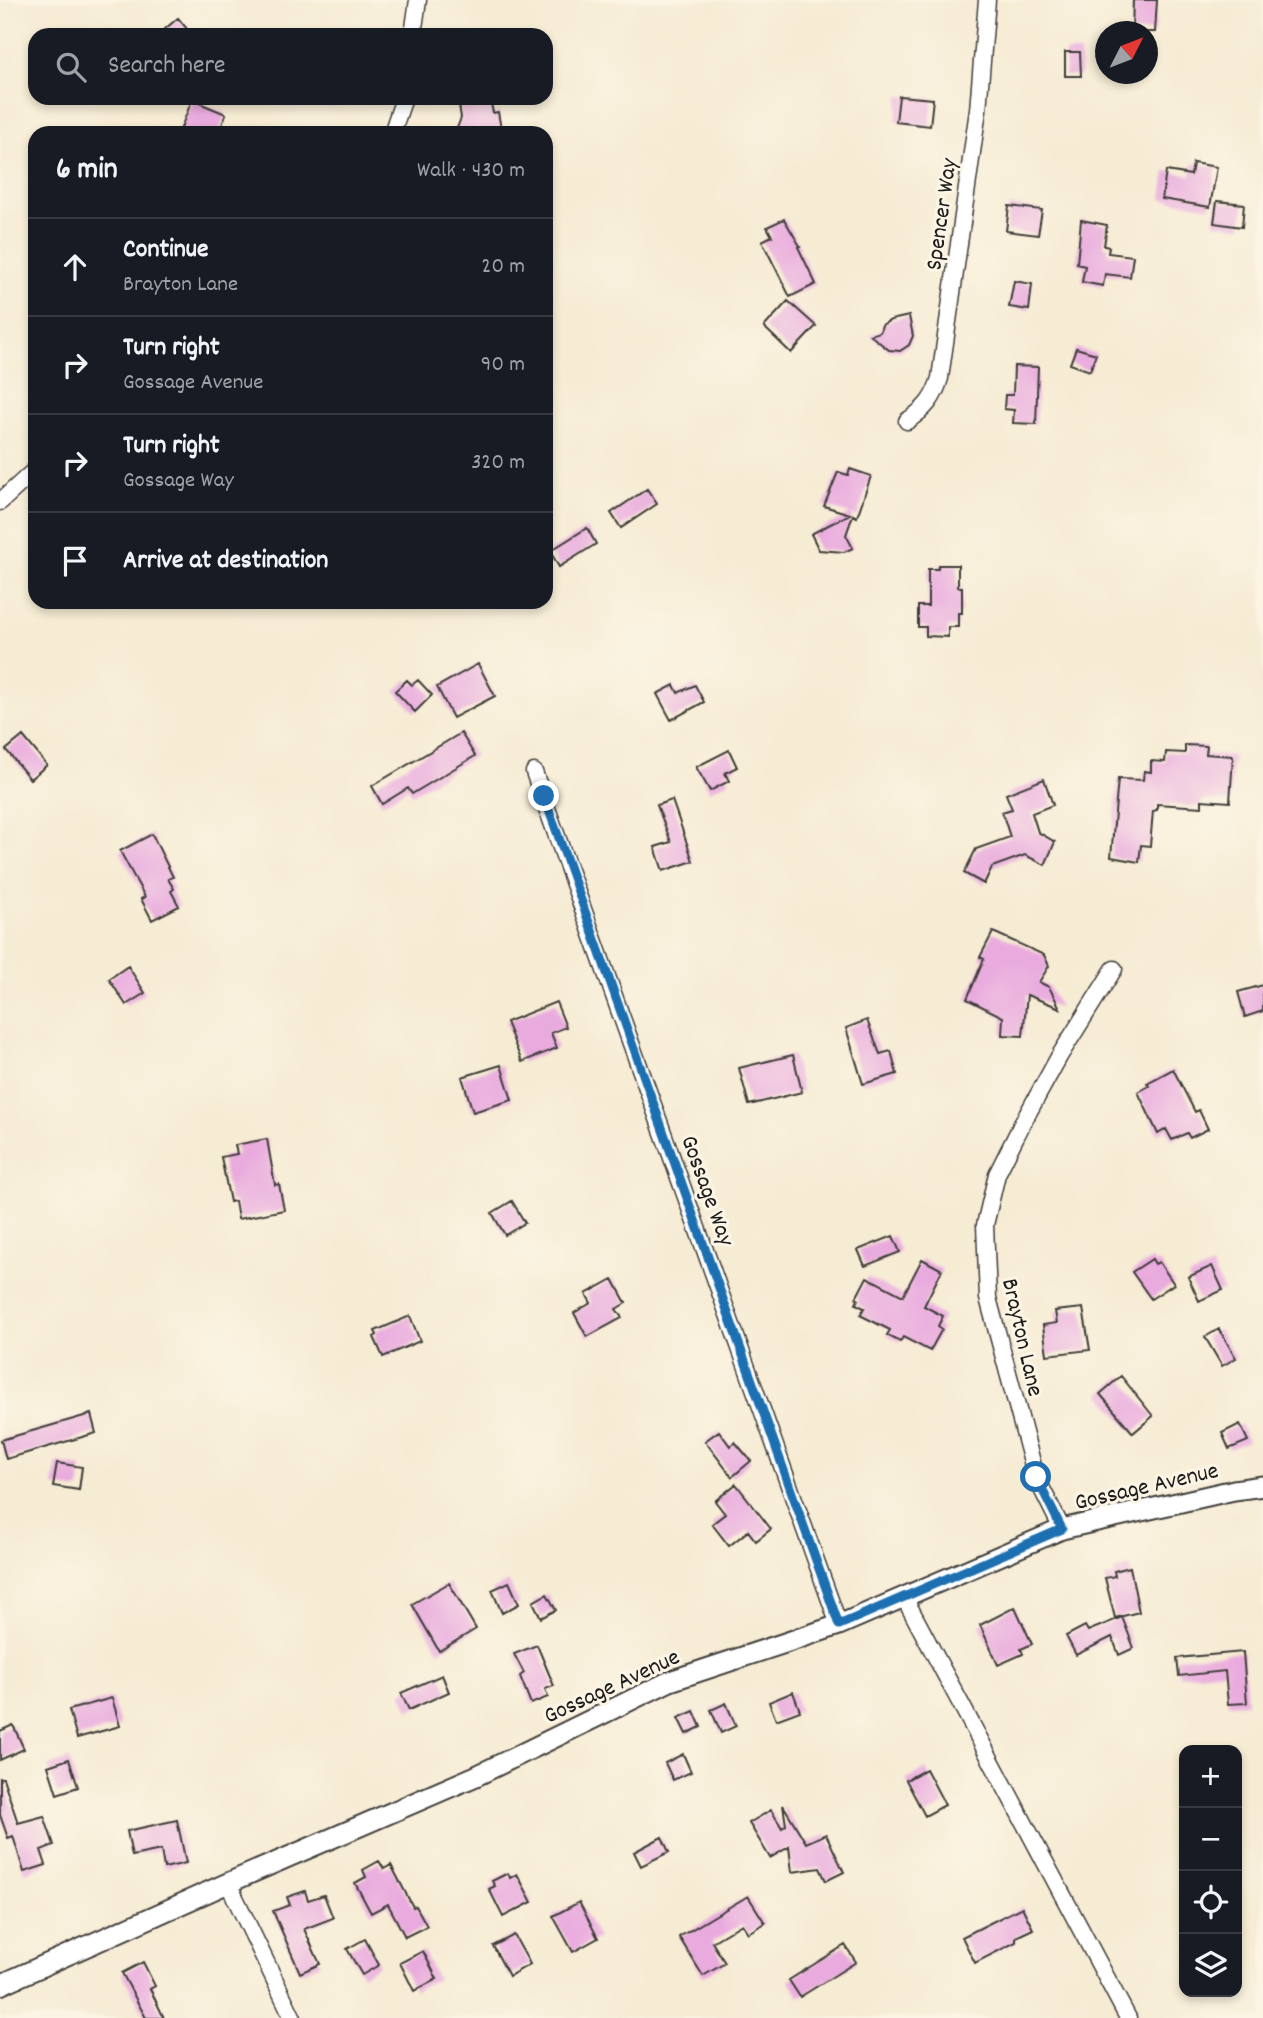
<!DOCTYPE html>
<meta charset="utf-8">
<style>
:root{--surface:#171b24;--page:#20242c;--text:#f1f3f6;--muted:#9ea1a6;--line:#363941}
body{margin:0;font-family:Dekko,sans-serif;background:var(--page);color:var(--text)}
.controls{position:absolute;right:21px;bottom:21px;display:grid;overflow:hidden;border-radius:14px;box-shadow:0 4px 10px #0003}
.controls button{width:63px;height:63px;display:grid;place-items:center;padding:0;border:0;border-bottom:2px solid var(--line);background:var(--surface);color:var(--text);font:35px sans-serif}
.compass{position:absolute;left:1095px;top:21px;width:63px;height:63px;border-radius:50%;background:var(--surface);box-shadow:0 4px 10px #0003;rotate:48deg}
.stop{position:absolute;width:21px;height:21px;margin:-16px;border:5px solid #1f6fb2;border-radius:50%;background:#fff}
.stop.end{background:#1f6fb2;border-color:#fff;box-shadow:0 2px 7px #0008}
.list{margin:0;padding:0;list-style:none}
h2{display:flex;justify-content:space-between;align-items:center;height:91px;margin:0;padding:0 28px;font-size:30px}
h2 small{font-size:23px;font-weight:400;color:var(--muted)}
.list li{display:grid;grid-template-columns:46px 1fr auto;gap:21px;align-items:center;box-sizing:border-box;height:98px;padding:0 28px;border-top:2px solid var(--line)}
.list b{display:block;font-size:26px;white-space:nowrap}
.list p{margin:0;font-size:23px;white-space:nowrap;color:var(--muted)}
.list em{font-size:23px;font-style:normal;color:var(--muted)}
.icon{flex:none;width:38px;height:38px;fill:none;stroke:currentColor;stroke-width:2;stroke-linecap:round;stroke-linejoin:round}
.map{position:relative;flex:none;width:1263px;height:2018px;overflow:hidden}
.search{position:absolute;background:var(--surface);box-shadow:0 4px 10px #0003;left:28px;top:28px;width:525px;height:77px;display:flex;align-items:center;gap:18px;box-sizing:border-box;padding:0 24px;border-radius:21px;color:var(--muted);font-size:26px}
.panel{position:absolute;background:var(--surface);box-shadow:0 4px 10px #0003;left:28px;top:126px;width:525px;height:483px;border-radius:21px}
.map>svg:first-child{display:block}
.building{fill:#e9abde}
.lines{fill:none;stroke-linecap:round;stroke-linejoin:round}
.minor-casing{stroke:#3d3b37;stroke-width:19}
.tertiary-casing{stroke:#3d3b37;stroke-width:23}
.minor{stroke:#fff;stroke-width:16}
.tertiary{stroke:#fff;stroke-width:19}
.route{stroke:#1f6fb2;stroke-width:9}
.labels{text-anchor:middle;stroke-width:6;stroke-linejoin:round;paint-order:stroke}
.street-label{font-size:24px;fill:#1c1c1c;stroke:#fcf5e5}
</style>
<div class="map">
<svg width="1263" height="2018" viewBox="0 0 1263 2018">
<rect width="100%" height="100%" fill="#fcf5e5"/>
<filter id="ink" filterUnits="userSpaceOnUse"><feTurbulence type="fractalNoise" baseFrequency=".0143" numOctaves="2"/><feDisplacementMap in="SourceGraphic" scale="14" xChannelSelector="R" yChannelSelector="G"/><feConvolveMatrix kernelMatrix="1 2 1 2 8 2 1 2 1" color-interpolation-filters="sRGB"/></filter>
<filter id="wash" filterUnits="userSpaceOnUse"><feTurbulence type="fractalNoise" baseFrequency=".00686" numOctaves="4" result="noise"/><feDisplacementMap in="SourceGraphic" scale="28" xChannelSelector="R" yChannelSelector="G"/><feGaussianBlur stdDeviation="1.57" result="paint"/><feColorMatrix in="noise" values="0 0 0 0 0 0 0 0 0 0 0 0 0 0 0 0 0 1.4 0 .05"/><feComposite in="paint" operator="in"/></filter>
<g filter="url(#wash)">
<rect width="100%" height="100%" fill="#f6ebd3"/>
<g id="blocks">
<path class="building" d="M1133,0H1157L1155,32H1132Z
M178,18L192,35H158Z
M1065,52H1080L1081,76H1065Z
M899,96L933,99L930,126L896,122Z
M458,98H490L493,113L498,112L501,129L485,133H455L461,118Z
M192,100L226,114L219,133H179Z
M1193,163L1217,167L1210,207L1162,199L1166,171L1191,175Z
M1217,201L1244,204L1242,227L1214,223Z
M1009,206L1042,210L1038,235L1006,231Z
M784,219L800,246L798,247L816,284L790,297L762,241L772,236L767,227Z
M1081,220L1107,225L1104,246L1109,247L1108,253L1133,256L1130,277L1105,274L1103,286L1082,282L1085,266L1077,264Z
M1014,281L1032,284L1029,310L1009,307Z
M788,301L816,326L791,353L764,327Z
M909,316L913,336L909,345L900,351L889,350L870,335L880,332L882,325L891,320Z
M1076,348L1096,354L1090,371L1070,364Z
M1014,366L1038,367L1036,424L1013,423L1014,410L1004,409L1005,395H1013Z
M850,469L871,476L857,517L853,515L846,535L853,548L844,552L819,550L811,534L850,514L824,506L838,472L848,475Z
M647,489L657,504L621,528L611,513Z
M587,528L596,544L559,567L550,551Z
M938,565H958V587H962V613H958V627H948V637L926,636V627H918V606H928V569H938Z
M478,664L495,696L453,718L437,687Z
M407,680L412,685L418,680L432,695L415,712L395,691Z
M674,685L678,693L695,685L704,702L671,720L657,694Z
M461,733L475,756L412,794L408,788L382,804L372,786Z
M23,736L47,765L30,779L6,750Z
M1185,745L1207,746L1206,754L1233,756L1230,802L1202,800V807L1157,804V810L1153,811L1150,846L1141,845L1139,862L1111,857L1118,779L1143,780L1144,771L1151,772V761L1165,762L1166,752L1185,753Z
M729,750L737,767L725,773L729,781L710,791L696,767Z
M1044,779L1053,805L1032,813L1038,832L1055,842L1045,865L1025,855L992,867L984,884L964,873L976,849L1010,837L1002,812L1012,809L1006,794Z
M672,800L693,861L663,871L655,847L671,842L657,805Z
M152,834L173,877L168,879L174,889L171,891L179,906L152,920L141,899L145,897L120,851Z
M993,932L1044,955L1049,966L1039,982L1049,987L1060,1008L1027,995L1023,1036L1002,1035L1003,1017L967,999L984,959L980,957Z
M128,966L145,993L126,1005L109,979Z
M1263,985V1011L1245,1017L1238,992Z
M556,1002L566,1027L551,1033L557,1048L522,1062L506,1022Z
M867,1020L880,1054L891,1051L897,1074L863,1084L846,1028Z
M793,1055L802,1092L749,1105L739,1068Z
M501,1065L512,1100L473,1112L462,1077Z
M1173,1069L1195,1112L1199,1110L1208,1129L1190,1138L1187,1133L1172,1140L1166,1129L1158,1134L1138,1092L1149,1086L1147,1083Z
M267,1139L275,1185L279,1184L284,1210L238,1219L235,1201L230,1202L221,1157L237,1154L235,1145Z
M512,1201L525,1223L505,1235L492,1213Z
M893,1236L900,1252L865,1266L858,1250Z
M922,1259L942,1270L924,1306L943,1316L938,1326L942,1329L930,1351L903,1337L900,1342L887,1335L890,1330L860,1315L864,1308L856,1304L858,1299L856,1298L867,1277L903,1296Z
M1152,1259L1155,1264L1159,1262L1174,1284L1151,1299L1132,1272Z
M1212,1266L1223,1290L1199,1301L1188,1277Z
M613,1279L626,1303L616,1309L622,1318L587,1337L574,1313L591,1303L586,1294Z
M1083,1308L1090,1350L1047,1355L1043,1325L1057,1323L1055,1311Z
M410,1316L420,1341L383,1357L374,1337L377,1335L375,1331Z
M1219,1329L1236,1358L1222,1366L1205,1337Z
M1121,1376L1153,1416L1133,1433L1100,1394Z
M91,1414L96,1433L6,1459L1,1440Z
M1240,1424L1248,1441L1229,1449L1222,1433Z
M719,1431L730,1446L735,1442L751,1461L732,1477L705,1441Z
M57,1463L82,1467L79,1490L53,1486Z
M736,1484L771,1529L756,1541L748,1531L729,1546L712,1524L725,1514L715,1501Z
M1130,1567L1139,1612L1115,1618L1105,1578L1115,1576L1114,1571Z
M509,1582L519,1604L502,1613L492,1590Z
M449,1583L476,1629L439,1651L412,1604Z
M547,1594L556,1610L541,1618L533,1602Z
M1015,1607L1032,1644L1021,1649L1023,1654L998,1665L980,1625Z
M1122,1617L1134,1648L1119,1655L1112,1637L1076,1655L1066,1636L1085,1626L1088,1631Z
M537,1645L554,1686L545,1689L548,1697L531,1704L520,1676L524,1673L514,1654Z
M1243,1652L1247,1703L1228,1704L1225,1671L1179,1676L1177,1658Z
M442,1675L449,1692L409,1710L401,1693Z
M793,1692L800,1711L776,1720L769,1702Z
M112,1698L120,1726L77,1738L69,1710Z
M726,1703L736,1726L721,1733L711,1710Z
M694,1711L701,1727L686,1734L678,1718Z
M13,1725L24,1749L0,1760V1731Z
M683,1754L691,1772L673,1780L665,1763Z
M69,1759L78,1787L57,1794L48,1766Z
M926,1769L945,1805L925,1816L906,1780Z
M0,1778H3L18,1823L44,1816L54,1845L41,1850L46,1865L24,1872L13,1836L8,1838L0,1815Z
M783,1805L806,1843L826,1834L844,1872L826,1881L820,1868L792,1872L789,1847L770,1858L749,1823L771,1810L782,1828L786,1825Z
M177,1820L186,1863L164,1868L161,1850L132,1856L127,1831Z
M662,1837L669,1852L641,1866L634,1852Z
M379,1861L384,1869L391,1865L413,1907L416,1906L427,1926L405,1937L388,1904L371,1913L355,1883L366,1877L363,1870Z
M508,1873L510,1878L517,1874L532,1902L503,1917L489,1889L495,1886L492,1881Z
M305,1891L308,1900L324,1895L333,1918L304,1929L320,1964L300,1973L273,1911L290,1905L287,1897Z
M748,1896L765,1923L748,1933L742,1924L712,1942L725,1963L703,1976L679,1937Z
M579,1902L598,1938L573,1952L553,1916Z
M1022,1907L1033,1929L1016,1937V1942L975,1963L962,1937Z
M514,1935L530,1964L509,1976L493,1946Z
M365,1939L379,1965L362,1975L347,1949Z
M845,1945L856,1962L800,1997L789,1980Z
M423,1951L437,1979L414,1991L400,1963Z
M143,1962L155,1986L150,1989L164,2018H146L122,1973Z"/>
</g>
</g>
<g filter="url(#ink)">
<use href="#blocks" fill-opacity="0" stroke="#3d3b37" stroke-width="2"/>
<g class="lines">
<g class="minor-casing">
<path id="minor" d="M413,35L418,0
M392,133L404,98
M907,421C925,409 934,399 940,378L978,110L987,0
M0,502L35,470
M534,772L839,1625
M1062,1529L1036,1477L988,1298L985,1225L997,1174L1022,1124L1060,1055L1114,969
M904,1597L1128,2018
M228,1883L293,2018"/>
</g>
<g class="tertiary-casing">
<path id="tertiary" d="M0,1985L228,1883L476,1776L670,1681L839,1625L1062,1529L1234,1490L1263,1486"/>
</g>
<use href="#minor" class="minor"/>
<use href="#tertiary" class="tertiary"/>
</g>
</g>
<g class="lines" filter="url(#ink)">
<path class="route" d="M544,796L839,1625L1062,1529L1036,1477"/>
</g>
<g class="labels">
<g class="street-label">
<text transform="translate(940 214) rotate(-82)" y="8">Spencer Way</text>
<text transform="translate(709 1190) rotate(70)" y="8">Gossage Way</text>
<text transform="translate(1024 1337) rotate(77)" y="8">Brayton Lane</text>
<text transform="translate(1146 1485) rotate(-13)" y="8">Gossage Avenue</text>
<text transform="translate(611 1685) rotate(-25)" y="8">Gossage Avenue</text>
</g>
</g>
</svg>
<div class="controls">
<button>+</button>
<button>−</button>
<button><svg class="icon" aria-label="locate" viewBox="0 0 24 24"><circle cx="12" cy="12" r="6"/><path d="M12 2v4M12 18v4M2 12h4M18 12h4"/></svg></button>
<button><svg class="icon" aria-label="layers" viewBox="0 0 24 24"><path d="M12 4l9 5-9 5-9-5zM3 14l9 5 9-5"/></svg></button>
</div>
<svg class="compass" viewBox="-18 -18 36 36"><path d="M0-13l5 13h-10z" fill="#e53935"/><path d="M0 13l5-13h-10z" fill="#9ea1a6"/></svg>
<div class="stop" style="left:1036px;top:1477px"></div>
<div class="stop end" style="left:544px;top:796px"></div>
<div class="search"><svg class="icon" aria-label="search" viewBox="0 0 24 24"><circle cx="10" cy="10" r="6"/><path d="M15 15l6 6"/></svg>Search here</div>
<section class="panel">
<h2>6 min<small>Walk · 430 m</small></h2>
<ul class="list">
<li><svg class="icon" aria-label="ahead" viewBox="0 0 24 24"><path d="M12 20V5M6 11l6-6 6 6"/></svg><div><b>Continue</b><p>Brayton Lane</p></div><em>20 m</em></li>
<li><svg class="icon" aria-label="right" viewBox="0 0 24 24"><path d="M7 20v-9h11M14 6l5 5-5 5"/></svg><div><b>Turn right</b><p>Gossage Avenue</p></div><em>90 m</em></li>
<li><svg class="icon" aria-label="right" viewBox="0 0 24 24"><path d="M7 20v-9h11M14 6l5 5-5 5"/></svg><div><b>Turn right</b><p>Gossage Way</p></div><em>320 m</em></li>
<li><svg class="icon" aria-label="arrive" viewBox="0 0 24 24"><path d="M6 21V4h12l-3 4 3 4H6"/></svg><div><b>Arrive at destination</b></div></li>
</ul>
</section>
</div>
